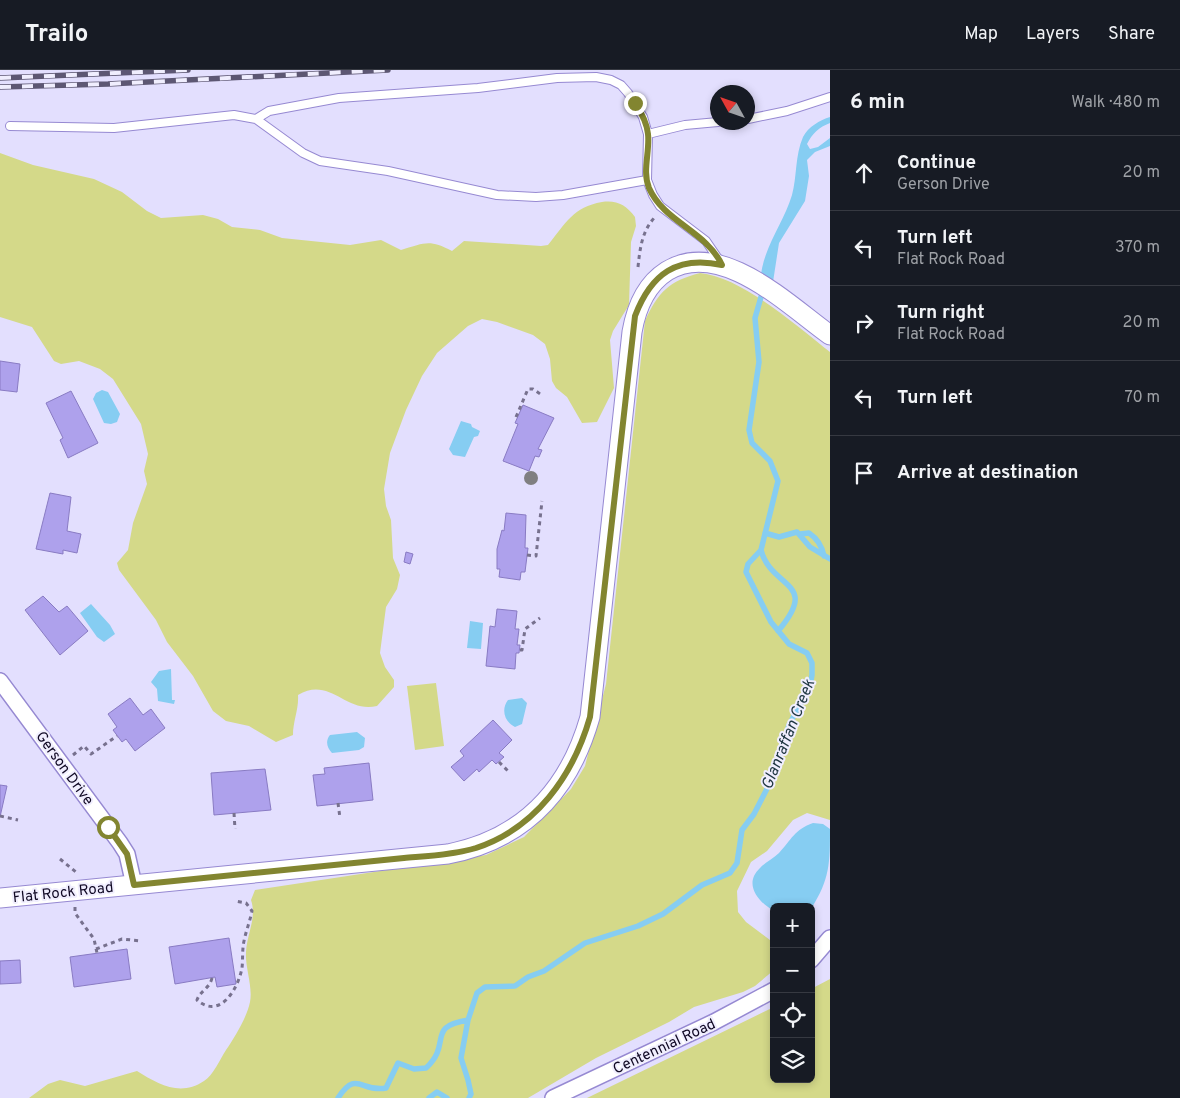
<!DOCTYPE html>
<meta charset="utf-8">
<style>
:root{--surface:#171b24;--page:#242831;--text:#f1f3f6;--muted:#9ea1a6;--line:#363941}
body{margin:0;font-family:Overpass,sans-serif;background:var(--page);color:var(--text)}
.controls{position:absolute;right:15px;bottom:15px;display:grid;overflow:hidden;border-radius:8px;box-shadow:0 2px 8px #0003}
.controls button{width:45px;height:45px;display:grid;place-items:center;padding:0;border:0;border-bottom:1px solid var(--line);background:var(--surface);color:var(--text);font:25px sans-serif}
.compass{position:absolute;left:710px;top:15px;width:45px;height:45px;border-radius:50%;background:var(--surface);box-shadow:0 2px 8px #0003;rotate:310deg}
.stop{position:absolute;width:15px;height:15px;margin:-11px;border:4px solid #828530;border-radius:50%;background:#fff}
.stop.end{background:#828530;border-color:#fff;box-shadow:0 1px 5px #0008}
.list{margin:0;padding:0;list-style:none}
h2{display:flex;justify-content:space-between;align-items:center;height:65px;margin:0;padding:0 20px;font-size:21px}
h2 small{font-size:16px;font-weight:400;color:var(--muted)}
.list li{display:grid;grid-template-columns:32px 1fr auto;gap:15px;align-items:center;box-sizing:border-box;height:75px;padding:0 20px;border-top:1px solid var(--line)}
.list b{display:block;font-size:19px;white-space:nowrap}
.list p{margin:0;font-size:16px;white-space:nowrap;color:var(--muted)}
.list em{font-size:16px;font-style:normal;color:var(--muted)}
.icon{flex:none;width:28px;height:28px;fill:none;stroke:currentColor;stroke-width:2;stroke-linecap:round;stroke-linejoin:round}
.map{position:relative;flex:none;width:830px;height:1028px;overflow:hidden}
header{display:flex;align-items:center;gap:30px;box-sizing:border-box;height:70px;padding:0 25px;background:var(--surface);border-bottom:1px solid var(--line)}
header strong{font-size:24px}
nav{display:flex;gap:28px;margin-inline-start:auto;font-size:18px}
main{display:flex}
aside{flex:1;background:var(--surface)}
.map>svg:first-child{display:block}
.green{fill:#d4d989}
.water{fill:#86cdf2}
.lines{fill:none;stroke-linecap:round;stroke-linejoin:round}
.stream{stroke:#86cdf2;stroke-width:5.5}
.building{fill:#aea1ec;stroke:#897bc3}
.service-casing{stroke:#9689d2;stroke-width:10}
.minor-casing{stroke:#9689d2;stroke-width:18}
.tertiary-casing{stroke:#9689d2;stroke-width:21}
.path{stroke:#77718e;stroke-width:3;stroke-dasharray:4 4;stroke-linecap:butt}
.service{stroke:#fff;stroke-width:8}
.minor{stroke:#fff;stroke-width:15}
.tertiary{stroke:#fff;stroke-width:19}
.rail-casing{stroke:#5d5773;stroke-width:5.5}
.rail{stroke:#f0eefe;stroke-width:4;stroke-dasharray:11;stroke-linecap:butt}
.tree{fill:#807f81}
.route{stroke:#828530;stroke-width:6}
.labels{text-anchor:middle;stroke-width:4;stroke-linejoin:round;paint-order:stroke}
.street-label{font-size:15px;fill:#0f0823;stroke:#f0eefe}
.water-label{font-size:16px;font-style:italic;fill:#203742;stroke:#f0eefe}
</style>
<header>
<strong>Trailo</strong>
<nav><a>Map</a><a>Layers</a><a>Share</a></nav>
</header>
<main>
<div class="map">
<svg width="830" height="1028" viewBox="0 0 830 1028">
<rect width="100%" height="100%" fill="#e3dffe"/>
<path class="green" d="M0,83L33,95L94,109L122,122L147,141L161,148L203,145L218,149L232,157L260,160L282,168L350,175L381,170L401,180C425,173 429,169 452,181L464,171L541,176L548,175C566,153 573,137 602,132C617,130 626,135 635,147L636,156L631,172L629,235L613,261L610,270L614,318L597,352L582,353L567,327L556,318L552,311L550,289L545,274L533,265L497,252L482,249L468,256L437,283L422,306L406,340L390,383L384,419L386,436L391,450L393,488L400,505L397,519L386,537L380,583L385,597L394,610V617L377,636C346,644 330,606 298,625C299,639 293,651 293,665L276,672L249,656L226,651L213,641L193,606L167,572L156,550L119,500L117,493L128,480L133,453L147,414L144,401L148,384L141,354L113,309L100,299L79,291L61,294L54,291L32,257L0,247Z
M700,203C742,207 797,256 830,282V750L807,743L793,750L767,781L751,792L737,821L738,842L746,852L774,873V900L755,916L743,922L694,937L669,952L596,988L528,1028H29L48,1014L60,1010L85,1016L137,1001C158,1014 180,1027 204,1011C213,1006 220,989 226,980C235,967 247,947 250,932C253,916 245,898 246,882C247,863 257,848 251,830L255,820L486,785L524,767L571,719L585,696L606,614L645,251C658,222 669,211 700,203Z
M436,613L444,676L415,680L407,616Z
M830,909V1028H587L774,937V1009H811V919Z"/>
<path class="water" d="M830,47V53C819,57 812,64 807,74L810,79L818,77L830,68V76L815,82L807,90L809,106L805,131L779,173L773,212L761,204C765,175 784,152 792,125C797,107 795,85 803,67C808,57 820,50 830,47Z
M102,320L108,322L120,344L117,352L111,354L104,353L93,329L96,323Z
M461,351L471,354L472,357L480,361L478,366L474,367L465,387L453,385L449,379Z
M91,534L110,555L115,564L104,572L97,567L80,543Z
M470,551L483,553L481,579L467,578Z
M171,599L172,630H175L174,634L158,631L157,619L151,612L159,601Z
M522,628L527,633L522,654L515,657C504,652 501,639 508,630Z
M357,662L365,668L364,677L359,680L332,683C327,678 325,671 330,665Z
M813,753L823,754L830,759C830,793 830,809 811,839V837H774V841C758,832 743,814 760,798C765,792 773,789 779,783C791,770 795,759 813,753Z"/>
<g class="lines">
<path class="stream" d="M765,463L779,467L797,462L810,477L830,489
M800,464L809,463C818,469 822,476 824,486
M761,480C771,519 821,511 778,561
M338,1028C357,999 361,1023 386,1018L398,993L414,999L426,998C453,973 425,957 468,950
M429,1028L437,1022L447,1028
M469,1028L471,1024L468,1010L461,988L468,950L477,923L485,917L515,916L528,907L544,901L585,873L638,856L663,844L702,815L730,803L737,793L742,760L754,744L772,709L789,655L810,616L812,605V593L807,583L789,574L771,552L746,502L748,494L761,480L778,411L770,391L752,373L749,360L759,292L755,248L763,220"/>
</g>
<path class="building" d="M0,291L20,294L17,322L0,320Z
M71,321L98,373L68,388L60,370L63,368L46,333Z
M523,335L554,348L538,379L542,380L539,387L535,386L529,401L503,391L518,354L515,353Z
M50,423L71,427L67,461L81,464L77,483L63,480V484L36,479Z
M506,443L526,445L525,478H528L525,502H521L520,510L499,507L500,499H497V479L502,460L504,461Z
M406,482L413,484L410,494L404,492Z
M43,526L59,542L67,536L88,561L60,585L25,540Z
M497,539L517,541L515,559H519L517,575H520L519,583H516L515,599L486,596L490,556L495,557Z
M130,628L143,645L151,639L165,658L135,681L126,669L122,672L113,660L117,657L108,644Z
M493,650L512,670L499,683L504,687L496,694L492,690L479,702L477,699L464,711L451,697L464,686L460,681Z
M369,693L373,730L317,736L313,705L325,704L324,698Z
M265,699L271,740L214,745L211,703Z
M0,715L7,716L0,747Z
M229,868L236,914L217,917L215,907L175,914L169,877Z
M127,879L131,909L74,917L70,887Z
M20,890L21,913L0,914V891Z"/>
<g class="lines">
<g class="service-casing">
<path id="service" d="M256,49L269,41L339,28L478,18L557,8L596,7L611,10L621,15L628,23L643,47L648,64L647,110L653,125L660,136L706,171L721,193
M748,49L787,41L830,27
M10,56L114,58L234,45L256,49L303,83L320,91L388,101L497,125L536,127L563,125L647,110
M648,64L685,55L718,52"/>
</g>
<g class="minor-casing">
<path id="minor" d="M0,611L120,773L127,784L134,815
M811,890L830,868
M553,1028L714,952L774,920"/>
</g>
<g class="tertiary-casing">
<path id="tertiary" d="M0,828L448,784C524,769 569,721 590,647L632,262C636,239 645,215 667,201C721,168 788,235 830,265"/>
</g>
<path class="path" d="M638,197C640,178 642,161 655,147
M516,347L528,319H533L543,326
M527,485L536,486L542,431
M520,580H522L525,559L540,548
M73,685L84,676L91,684L117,666
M499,692L508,701
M338,733L340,748
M234,743L235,759
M0,746L18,750
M60,789L76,802
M75,837V843L94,869L97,883
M96,879L122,869L141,871
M212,908C210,918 200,921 197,930C220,950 238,919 242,898C243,889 242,880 244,871C246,861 250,851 252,841L246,833L235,831"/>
<use href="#service" class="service"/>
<use href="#minor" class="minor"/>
<use href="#tertiary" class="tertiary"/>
<g class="rail-casing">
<path id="rail" d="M0,8L188,0
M0,17L108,14L388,0"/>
</g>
<use href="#rail" class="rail"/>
</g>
<circle class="tree" cx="531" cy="408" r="7"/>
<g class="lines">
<path class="route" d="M108,757L127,784L134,815L404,788C427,786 453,785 476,778C536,758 573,706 590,647L635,246C651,204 677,185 722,195C706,161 664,152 649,118C642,101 650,82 648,64C647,53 641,42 635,33"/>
</g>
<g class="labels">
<g class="street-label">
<text transform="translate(65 698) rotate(54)" y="5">Gerson Drive</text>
<text transform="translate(63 822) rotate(-6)" y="5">Flat Rock Road</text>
<text transform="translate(664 976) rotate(-25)" y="5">Centennial Road</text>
</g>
<g class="water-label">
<text transform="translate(787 664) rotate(-68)" y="6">Glanraffan Creek</text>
</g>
</g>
</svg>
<div class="controls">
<button>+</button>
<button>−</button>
<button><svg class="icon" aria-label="locate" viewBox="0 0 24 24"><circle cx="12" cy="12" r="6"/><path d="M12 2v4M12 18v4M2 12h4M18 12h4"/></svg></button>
<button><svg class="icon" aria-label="layers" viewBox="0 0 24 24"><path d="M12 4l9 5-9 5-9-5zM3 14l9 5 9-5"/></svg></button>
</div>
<svg class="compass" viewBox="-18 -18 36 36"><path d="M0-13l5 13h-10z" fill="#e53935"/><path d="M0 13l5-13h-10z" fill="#9ea1a6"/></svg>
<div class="stop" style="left:108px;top:757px"></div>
<div class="stop end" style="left:635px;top:33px"></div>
</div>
<aside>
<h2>6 min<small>Walk · 480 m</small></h2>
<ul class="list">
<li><svg class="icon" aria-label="ahead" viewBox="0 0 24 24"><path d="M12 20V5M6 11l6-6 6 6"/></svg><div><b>Continue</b><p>Gerson Drive</p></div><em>20 m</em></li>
<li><svg class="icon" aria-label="left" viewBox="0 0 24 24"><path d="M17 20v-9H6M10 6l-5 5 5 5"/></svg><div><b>Turn left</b><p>Flat Rock Road</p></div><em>370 m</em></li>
<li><svg class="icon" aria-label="right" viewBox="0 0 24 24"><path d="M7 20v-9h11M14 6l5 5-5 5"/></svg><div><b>Turn right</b><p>Flat Rock Road</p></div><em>20 m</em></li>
<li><svg class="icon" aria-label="left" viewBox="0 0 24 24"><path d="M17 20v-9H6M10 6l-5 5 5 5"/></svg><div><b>Turn left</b></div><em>70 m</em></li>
<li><svg class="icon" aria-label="arrive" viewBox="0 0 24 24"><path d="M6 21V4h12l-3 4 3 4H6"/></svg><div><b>Arrive at destination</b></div></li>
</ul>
</aside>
</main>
